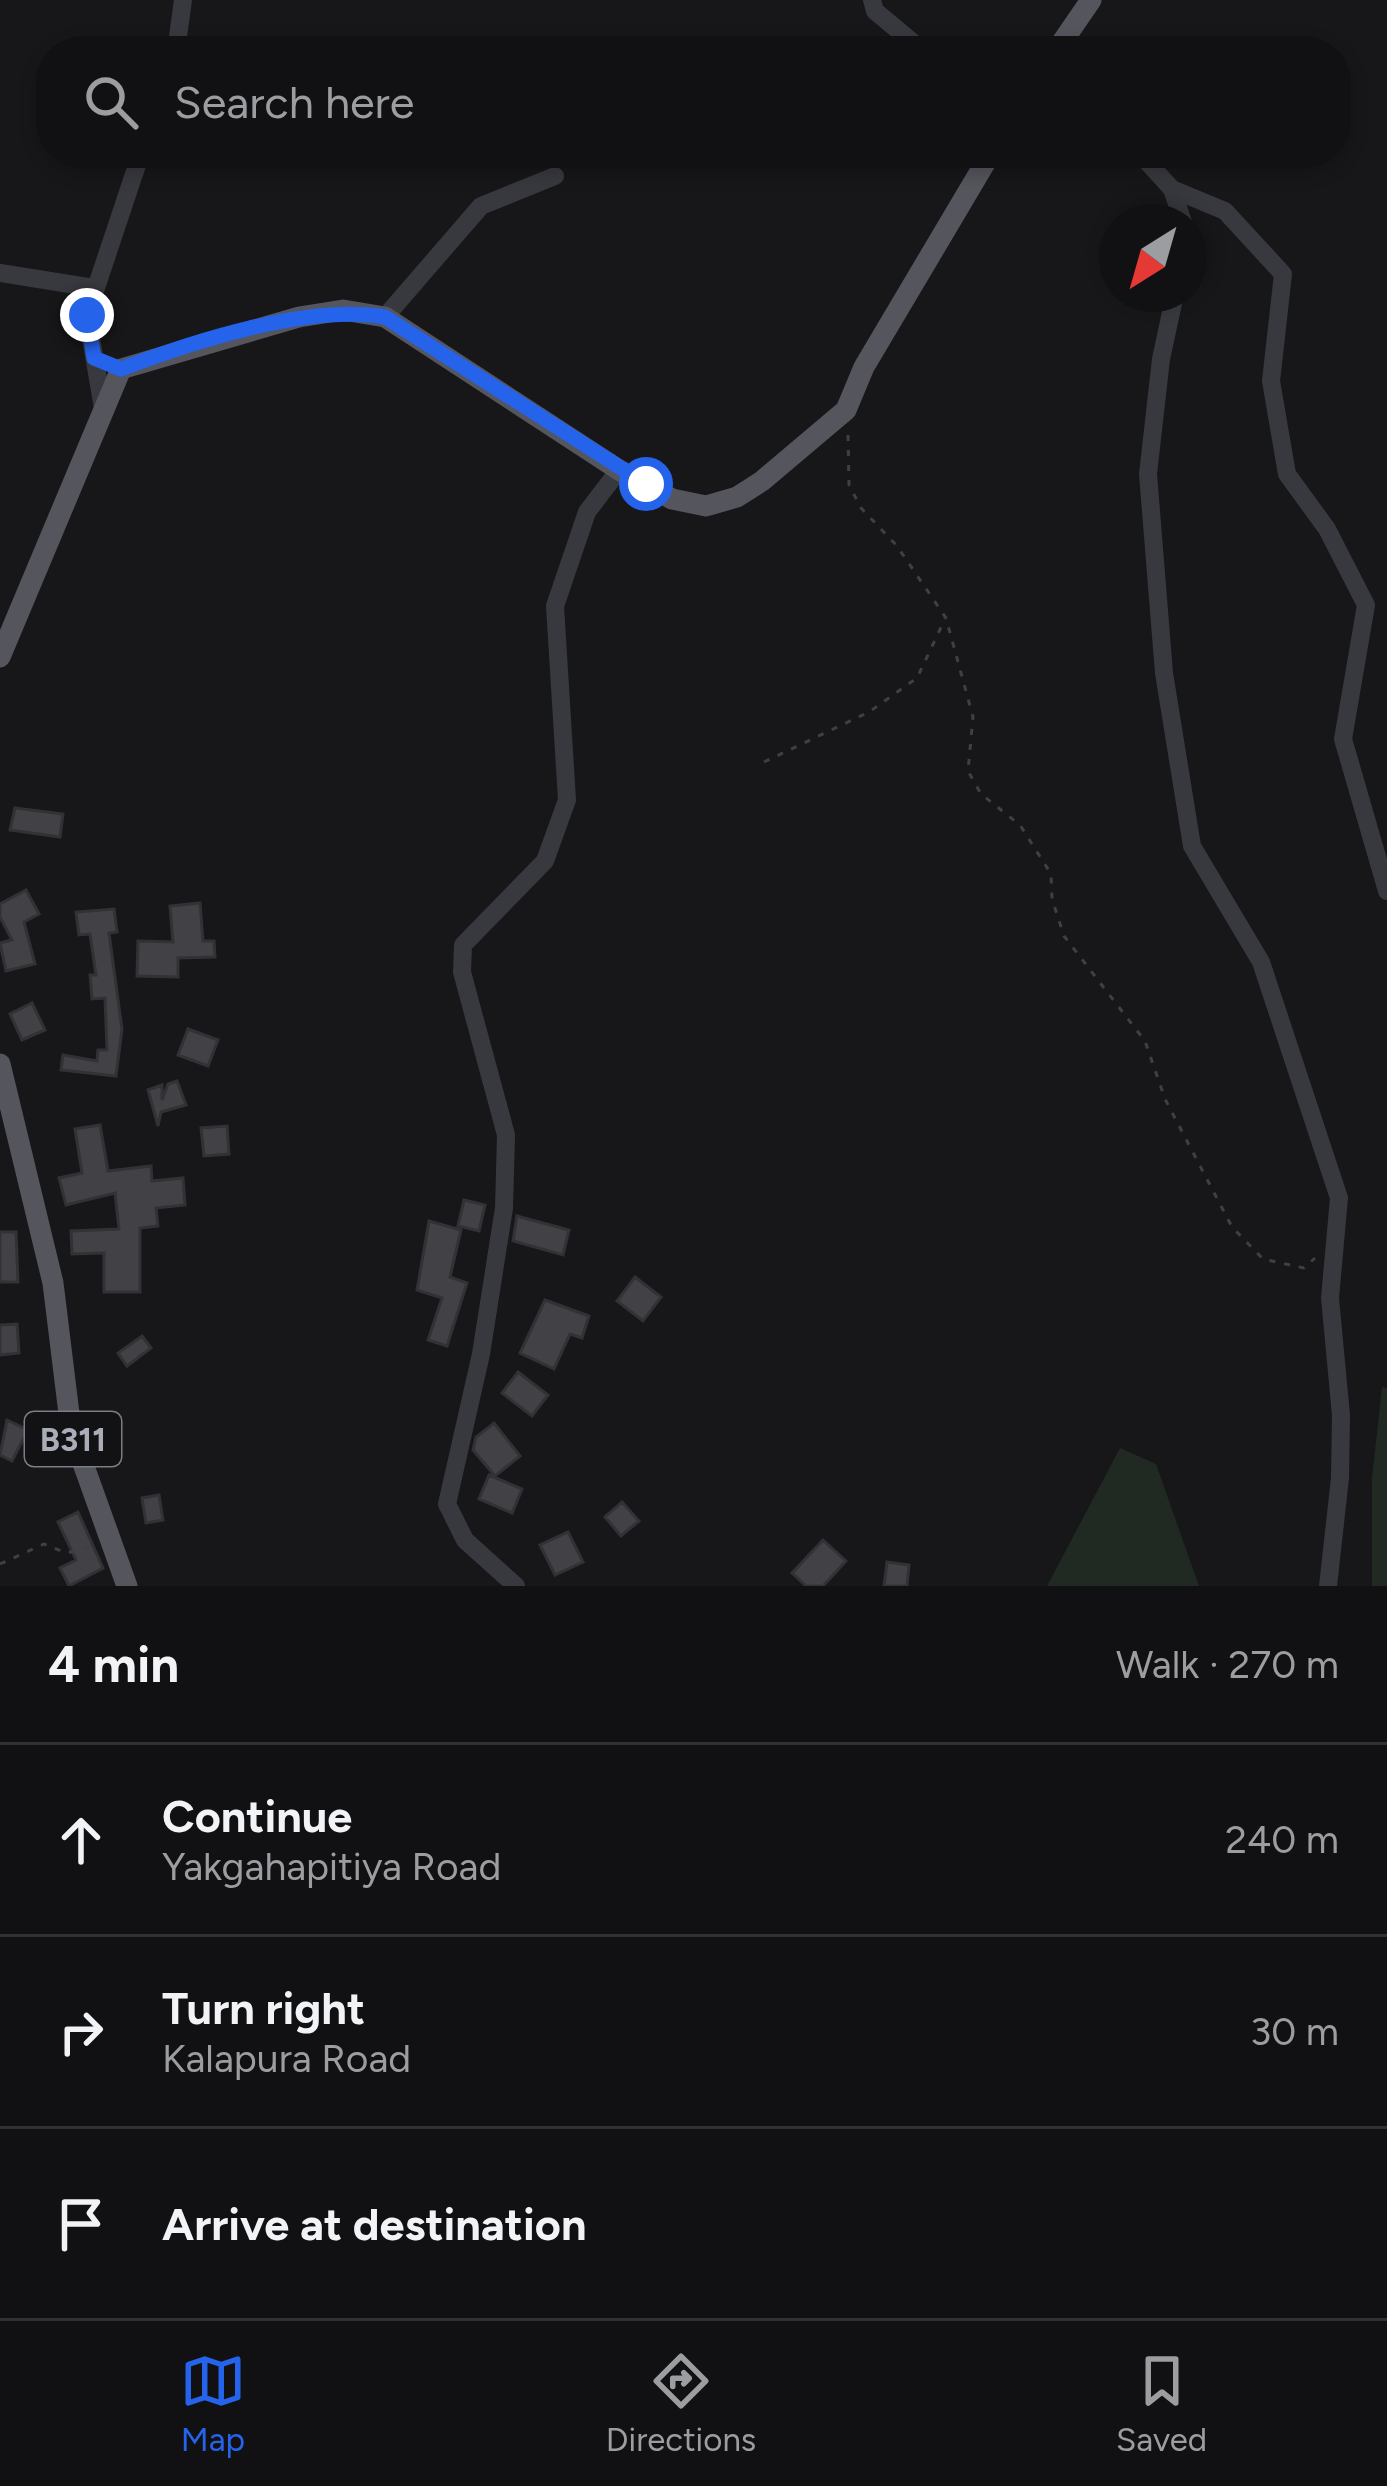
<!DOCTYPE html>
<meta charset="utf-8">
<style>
:root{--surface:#111113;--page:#1a1a1c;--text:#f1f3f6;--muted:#9c9da0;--line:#303133;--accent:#2563eb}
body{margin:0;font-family:Figtree,sans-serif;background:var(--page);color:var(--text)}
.compass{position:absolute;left:1099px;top:204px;width:108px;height:108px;border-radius:50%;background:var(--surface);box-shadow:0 6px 18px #0003;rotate:217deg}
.stop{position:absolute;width:36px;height:36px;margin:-27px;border:9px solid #2563eb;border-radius:50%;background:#fff}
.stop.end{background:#2563eb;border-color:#fff;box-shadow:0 3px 12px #0008}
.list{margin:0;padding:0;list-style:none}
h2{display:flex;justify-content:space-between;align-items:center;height:156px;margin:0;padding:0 48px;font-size:51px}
h2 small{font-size:39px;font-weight:400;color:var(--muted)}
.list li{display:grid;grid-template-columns:78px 1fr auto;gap:36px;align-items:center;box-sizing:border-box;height:192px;padding:0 48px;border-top:3px solid var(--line)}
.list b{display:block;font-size:45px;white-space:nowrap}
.list p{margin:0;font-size:39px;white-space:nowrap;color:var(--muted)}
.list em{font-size:39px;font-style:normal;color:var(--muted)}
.icon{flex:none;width:66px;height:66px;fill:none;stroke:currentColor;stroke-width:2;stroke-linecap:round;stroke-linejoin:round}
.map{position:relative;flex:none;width:1387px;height:1586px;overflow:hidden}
.search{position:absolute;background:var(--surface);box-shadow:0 6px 18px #0003;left:36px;right:36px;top:36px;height:132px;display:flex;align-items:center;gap:30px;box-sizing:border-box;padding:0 42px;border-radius:48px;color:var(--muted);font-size:45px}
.sheet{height:732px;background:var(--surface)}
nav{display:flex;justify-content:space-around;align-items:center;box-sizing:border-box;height:168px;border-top:3px solid var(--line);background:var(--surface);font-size:33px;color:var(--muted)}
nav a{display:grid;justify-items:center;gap:6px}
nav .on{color:var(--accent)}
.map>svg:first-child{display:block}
.green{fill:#212923}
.building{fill:#424246;stroke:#323135;stroke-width:3}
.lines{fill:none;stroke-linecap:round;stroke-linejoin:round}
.path{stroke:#3e4045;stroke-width:3;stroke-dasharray:6 9;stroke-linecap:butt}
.minor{stroke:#38393e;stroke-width:18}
.major{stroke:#55565d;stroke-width:21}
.route{stroke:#2563eb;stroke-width:15}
.labels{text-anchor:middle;stroke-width:12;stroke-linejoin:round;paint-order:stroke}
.shield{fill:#121214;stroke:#7c7e87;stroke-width:3}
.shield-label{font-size:33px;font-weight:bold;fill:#aaadb8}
</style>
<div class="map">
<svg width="1387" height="1586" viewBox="0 0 1387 1586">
<rect width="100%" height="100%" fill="#171719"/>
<path class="green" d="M1382,1387L1387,1388V1586H1372V1478Z
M1120,1448L1156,1464L1199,1586H1047Z"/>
<path class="building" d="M15,808L63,814L60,837L10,830Z
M26,890L39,914L24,922L35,964L6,971L0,943L12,940L0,917V904Z
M200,903L203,941H214L215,957L178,958V977L137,976L138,941L173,942L170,906Z
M114,909L117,932L109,933L122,1029L116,1076L61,1070L63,1055L97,1061L98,1050H107L105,998L92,999L90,975H96L90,934L79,935L76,912Z
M32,1003L45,1030L22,1040L10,1014Z
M188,1029L218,1040L208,1066L178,1055Z
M177,1081L186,1105L161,1112L158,1126L148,1090L162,1085V1100L168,1084Z
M100,1125L108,1171L151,1166L152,1181L183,1178L185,1205L156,1208L158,1226L140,1228V1292H104V1253L72,1254L71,1231L119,1229L115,1193L66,1205L59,1178L82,1173L75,1129Z
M227,1126L229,1154L204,1156L201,1128Z
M464,1200L485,1205L479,1231L458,1226Z
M517,1216L569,1230L563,1255L513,1241Z
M429,1221L461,1230L450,1277L467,1283L447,1346L428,1340L442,1298L417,1290Z
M0,1232H16L18,1282H0Z
M635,1277L661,1297L643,1321L617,1301Z
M545,1300L589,1316L582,1338L570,1334L554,1369L520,1353Z
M17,1324L19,1353L0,1355V1325Z
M142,1336L151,1348L127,1366L118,1353Z
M518,1372L548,1395L532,1416L502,1393Z
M7,1420L28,1430L12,1461L0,1455Z
M494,1423L520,1456L495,1476L473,1450L476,1437Z
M489,1475L522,1489L512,1513L479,1499Z
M159,1495L163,1520L146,1523L142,1498Z
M622,1502L639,1521L621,1536L605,1517Z
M78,1512L103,1568L69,1586L60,1568L76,1560L58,1522Z
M568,1532L583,1562L555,1575L540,1545Z
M823,1540L846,1561L823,1586H806L792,1573Z
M887,1562L909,1565L907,1586H884Z"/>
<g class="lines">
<path class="path" d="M848,435L849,485L861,508L897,546L946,618L973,717L968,771L981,794L1020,825L1051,874L1052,899L1064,936L1145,1041L1165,1099L1232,1227L1263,1259L1304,1268L1315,1258
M764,762L869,712L917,678L945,619
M0,1564L44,1544L66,1553L92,1547"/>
<path class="minor" d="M872,0L875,11L923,51
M176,51L183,0
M1139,153L1172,189L1225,211L1283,274L1271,381L1287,474L1327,529L1366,605L1343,739L1387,891
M1172,189L1183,222
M0,273L94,288
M1175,294L1161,359L1148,474L1164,673L1192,846L1261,962L1339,1198L1330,1298L1341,1415L1340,1478L1328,1586
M385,317L481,206L555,176
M103,408L87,315L141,153
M516,1586L465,1540L447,1504L481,1354L504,1208L506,1135L462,972L463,945L545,861L567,800L555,606L587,512L619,470"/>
<path class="major" d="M1056,51L1091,0
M0,657L121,369L299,317L343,310L385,317L619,470L672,499L706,506L737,497L762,481L846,410L864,367L991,153
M0,1064L53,1283L71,1430L127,1586"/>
</g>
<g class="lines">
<path class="route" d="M87,315L94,358L121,369C194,341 309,304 385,317L646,484"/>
</g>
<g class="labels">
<rect class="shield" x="25" y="1412" width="96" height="54" rx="9"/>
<g class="shield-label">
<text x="73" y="1451">B311</text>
</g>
</g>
</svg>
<svg class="compass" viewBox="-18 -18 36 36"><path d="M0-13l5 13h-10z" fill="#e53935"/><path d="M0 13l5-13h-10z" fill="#9c9da0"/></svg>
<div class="stop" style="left:646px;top:484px"></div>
<div class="stop end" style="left:87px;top:315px"></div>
<div class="search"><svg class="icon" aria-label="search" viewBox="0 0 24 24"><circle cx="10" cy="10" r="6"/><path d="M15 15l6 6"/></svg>Search here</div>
</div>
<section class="sheet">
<h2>4 min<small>Walk · 270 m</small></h2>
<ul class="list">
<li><svg class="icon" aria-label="ahead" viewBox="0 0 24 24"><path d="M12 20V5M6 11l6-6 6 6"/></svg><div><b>Continue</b><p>Yakgahapitiya Road</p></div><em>240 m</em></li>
<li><svg class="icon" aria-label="right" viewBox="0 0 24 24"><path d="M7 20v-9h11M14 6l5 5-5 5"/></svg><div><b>Turn right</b><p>Kalapura Road</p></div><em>30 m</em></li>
<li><svg class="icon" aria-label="arrive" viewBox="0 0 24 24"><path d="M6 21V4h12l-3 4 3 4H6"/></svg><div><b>Arrive at destination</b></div></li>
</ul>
</section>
<nav>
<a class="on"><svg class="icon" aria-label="map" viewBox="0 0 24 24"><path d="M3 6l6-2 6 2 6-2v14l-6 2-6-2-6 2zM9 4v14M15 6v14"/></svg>Map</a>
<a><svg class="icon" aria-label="directions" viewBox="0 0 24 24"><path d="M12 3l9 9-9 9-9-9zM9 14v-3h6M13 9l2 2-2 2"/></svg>Directions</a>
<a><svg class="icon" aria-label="saved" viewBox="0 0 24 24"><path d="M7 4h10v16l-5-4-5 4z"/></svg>Saved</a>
</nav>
